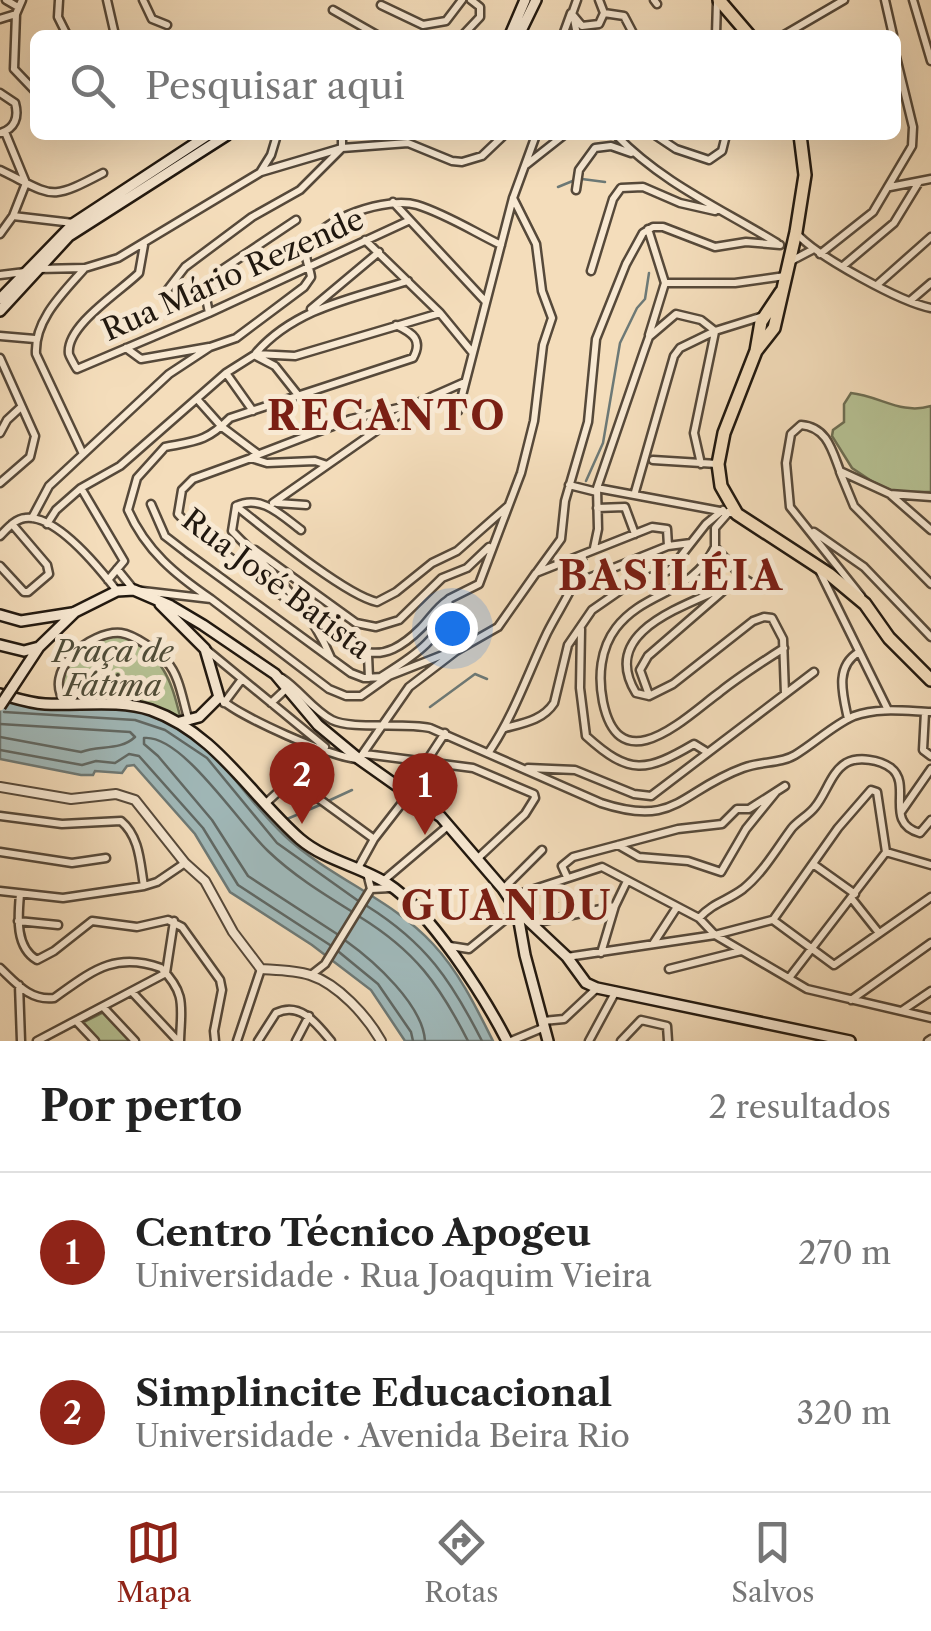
<!DOCTYPE html>
<html lang="pt">
<meta charset="utf-8">
<style>
:root{--surface:#fff;--page:#f2f2f2;--text:#222;--muted:#767676;--line:#e0e0e0;--accent:#8f2418}
body{margin:0;font-family:"Libre Caslon Text",serif;background:var(--page);color:var(--text)}
.you{position:absolute;left:452px;top:628px;width:35px;height:35px;margin:-25px;border:8px solid #fff;border-radius:50%;background:#1a73e8;box-shadow:0 0 0 15px #1a73e833}
.badge{display:grid;place-items:center;width:65px;height:65px;border-radius:50%;background:var(--accent);color:#fff;font-size:32px;font-weight:700}
.pin{position:absolute;translate:-50% -82px;filter:drop-shadow(0 2px 5px #0008)}
.pin::after{content:'';position:absolute;top:52px;width:35px;height:30px;background:inherit;clip-path:polygon(0 0,100% 0,50% 100%)}
.list{margin:0;padding:0;list-style:none}
h2{display:flex;justify-content:space-between;align-items:center;height:130px;margin:0;padding:0 40px;font-size:42px}
h2 small{font-size:32px;font-weight:400;color:var(--muted)}
.list li{display:grid;grid-template-columns:65px 1fr auto;gap:30px;align-items:center;box-sizing:border-box;height:160px;padding:0 40px;border-top:2px solid var(--line)}
.list b{display:block;font-size:38px;white-space:nowrap}
.list p{margin:0;font-size:32px;white-space:nowrap;color:var(--muted)}
.list em{font-size:32px;font-style:normal;color:var(--muted)}
.icon{flex:none;width:55px;height:55px;fill:none;stroke:currentColor;stroke-width:2;stroke-linecap:round;stroke-linejoin:round}
.map{position:relative;flex:none;width:931px;height:1041px;overflow:hidden}
.search{position:absolute;background:var(--surface);box-shadow:0 10px 40px #0002;left:30px;right:30px;top:30px;height:110px;display:flex;align-items:center;gap:25px;box-sizing:border-box;padding:0 35px;border-radius:15px;color:var(--muted);font-size:38px}
.sheet{height:450px;background:var(--surface)}
nav{display:flex;justify-content:space-around;align-items:center;box-sizing:border-box;height:140px;border-top:2px solid var(--line);background:var(--surface);font-size:28px;color:var(--muted)}
nav a{display:grid;justify-items:center;gap:5px}
nav .on{color:var(--accent)}
.map>svg:first-child{display:block}
.green{fill:#b6c294;stroke:#6c6d52;stroke-width:2.5}
.water{fill:#a0b9ba;stroke:#6d7976;stroke-width:2.5}
.lines{fill:none;stroke-linecap:round;stroke-linejoin:round}
.shore{stroke:#606864;stroke-width:2.5}
.stream{stroke:#6d7976;stroke-width:2.5}
.minor-casing{stroke:#56493a;stroke-width:11}
.tertiary-casing{stroke:#56493a;stroke-width:12}
.secondary-casing{stroke:#21180f;stroke-width:14}
.trunk-casing{stroke:#21180f;stroke-width:16}
.minor{stroke:#f8e9d3;stroke-width:6}
.tertiary{stroke:#f8e9d3;stroke-width:8}
.secondary{stroke:#f8e9d3;stroke-width:9}
.trunk{stroke:#f4ddbb;stroke-width:11}
.secondary-bridge-casing{stroke:#21180f;stroke-width:14;stroke-linecap:butt}
.secondary-bridge{stroke:#f8e9d3;stroke-width:9}
.labels{text-anchor:middle;stroke-width:10;stroke-linejoin:round;paint-order:stroke}
.street-label{font-size:30px;fill:#21180f;stroke:#f8e9d3}
.park-label{font-size:30px;font-style:italic;fill:#4e4b37;stroke:#f8e9d3}
.district-label{font-size:40px;font-weight:bold;letter-spacing:2.5px;fill:#7a1f14;stroke:#f8e9d3}
</style>
<div class="map">
<svg width="931" height="1041" viewBox="0 0 931 1041">
<rect width="100%" height="100%" fill="#f4ddbb"/>
<filter id="stains"><feTurbulence type="fractalNoise" baseFrequency=".002" numOctaves="4"/><feColorMatrix values="0 0 0 0 .2 0 0 0 0 .09 0 0 0 0 .02 0 0 0 .5 -.17"/></filter>
<radialGradient id="worn" r=".72"><stop offset=".6" stop-color="#630" stop-opacity="0"/><stop offset="1" stop-color="#630" stop-opacity=".3"/></radialGradient>
<path class="green" d="M851,393C880,396 901,415 931,406V492H894L873,482L852,468L832,436L833,430L844,422V404Z
M122,634C164,659 170,675 181,720L74,701L60,691C57,659 96,639 122,634Z
M104,1012L131,1041H99L82,1023Z"/>
<path class="water" d="M0,700C49,713 104,696 152,714C217,738 237,792 285,836C330,878 392,899 433,944C459,972 476,1007 493,1041H405L371,990L312,945L230,892L195,834L134,765L127,766L122,773L95,771L93,775H81L0,759Z"/>
<g class="lines">
<path class="shore" d="M4,712L135,720L165,730L207,758L277,843L357,900
M0,724L130,732L135,737C120,751 100,745 81,752L0,737
M0,750L82,765L96,761L115,763L129,754L139,756L203,828L238,885L330,945
M367,906C426,943 451,980 482,1041
M360,917C415,951 439,984 468,1041
M337,934L248,876L212,820L158,756L144,744V738C182,734 239,824 268,851C293,875 322,893 351,911
M346,941C374,961 423,1005 425,1041
M339,952L378,984L411,1032L413,1041"/>
<path class="stream" d="M582,179L605,182
M558,187L575,180
M586,481L603,443L620,343L637,308L645,299L649,273
M430,707L475,674L487,679
M326,802L352,790
M287,819L320,805"/>
<g class="minor-casing">
<path id="minor" d="M6,0L18,7
M59,0L58,17L67,35
M107,0L115,35
M143,0L152,19L167,25
M577,0L572,14L582,26L599,24L604,13
M599,0L604,13
M654,0L657,4
M885,0L893,35
M913,0L931,61
M381,5L423,25L446,21L462,0
M333,10L377,35
M604,13L624,16L634,35
M0,19L16,14
M574,19L577,35
M463,35L480,17V7L471,0
M563,35L571,13
M716,35L717,1
M784,35L844,0
M14,69L16,14L22,0
M14,69L35,91
M0,93L15,103C19,117 15,129 0,133
M5,132L26,183L13,216L73,223
M616,135C662,183 722,209 777,243
M655,135L676,149L709,160L722,151L726,135
M342,148V135
M526,165L564,135
M0,170C54,196 48,202 103,173
M261,171L271,155L277,135
M890,187L931,179
M576,190L579,170L595,148L611,146L631,153
M393,202L486,302
M648,229L665,283
M0,234L13,216
M798,235C819,257 900,302 931,308
M365,240L440,313L472,352
M144,245L139,273C121,291 65,326 69,354C69,355 76,368 77,369L209,313L408,221
M820,254L873,212L912,146L913,127L896,57
M791,261L812,250
M843,266L894,223L919,182
M38,269L85,268L118,258L261,172L342,148L408,143L452,161L462,162L482,156L504,135
M591,271L613,199L621,188L643,187L680,203L715,211
M0,275L25,272
M665,283H735L785,276
M878,284L931,237
M165,293L185,267L252,217L300,190L341,149
M910,301L931,283
M311,309L379,252
M209,313L205,293L220,271L296,220
M649,335L665,283
M0,336L35,339
M126,348L141,359L209,347
M256,353C295,308 354,298 408,281
M256,356L275,366L298,395
M0,358L35,436L30,457L0,483
M226,373L253,411
M197,399L222,427L258,454
M458,411L513,198L536,135
M0,433L7,420L21,407
M83,454L36,354C34,320 63,293 84,269
M252,457L351,419L411,405
M653,460L717,464
M701,464L694,433L715,332
M840,472L854,506L931,584
M569,485L597,492
M81,488L124,561L108,580
M597,488L736,514
M635,492L674,356L680,348L715,331
M891,495L931,530
M273,503L413,405L465,382
M277,503L306,505
M151,504L165,536L187,553L351,673L364,678L383,677
M236,506C265,529 345,595 377,602L396,592L432,563L457,551L508,506
M236,506L232,531C269,569 311,608 331,658
M236,506C261,494 281,515 301,530
M597,508L625,507L635,534
M729,512L715,528V547L743,578L755,585
M32,518L49,486L169,374L210,347L236,338L304,287L311,277C310,268 303,256 307,247C321,218 388,196 417,205C446,214 474,232 501,245
M47,524L56,510L81,488L120,466L226,373L256,354L295,356L440,313
M814,532L864,567L931,637
M0,536C7,529 15,519 25,518C56,514 100,569 117,591
M715,547C692,595 645,590 616,628C600,649 598,677 603,702C620,784 687,716 720,692C740,676 762,662 784,648
M594,548L598,529L597,488L644,351L649,337L676,314L701,320L715,331L760,317
M255,550L356,623L376,627L399,620L442,578L467,568L489,547
M0,566L24,592H28L49,574L47,565L12,524
M117,569L134,590L211,599L329,689L346,696H361L389,676L445,654
M537,572L561,539L565,501L588,422L596,339L626,264L643,233L653,227H663L715,247L746,242L780,245
M820,572L888,710
M576,583L668,546L691,543
M861,596L790,507L786,463L791,434L801,425C827,427 832,450 840,471L890,494L931,497
M211,599C176,575 146,551 128,510L137,478L165,447C196,441 206,442 230,418L413,358C423,340 413,333 396,325
M303,611L194,531L178,514L182,490L193,479L251,458L267,463L315,461L327,465
M318,625C358,653 380,669 421,628C430,619 436,608 448,600
M581,629L580,688L586,736C630,776 646,772 694,744L707,752
M207,650L325,747
M368,655L369,678
M282,678C300,690 313,710 332,720C352,730 403,722 430,728L601,803C677,828 680,791 743,768C761,761 780,764 795,755C815,743 833,725 854,716C879,707 905,711 931,712
M379,678C409,659 445,639 449,599L479,584L521,473L534,421L543,345L552,318L542,291L536,244L513,198
M649,695L640,670L648,656L723,591
M649,696L673,684L753,621L764,617L772,618L783,639L785,694
M649,696L636,693C595,625 700,603 743,578
M219,697C234,715 337,760 359,759L409,687L456,651L498,627L536,573L652,527L667,529L668,546
M224,703L242,679
M271,703L287,688
M66,704C40,671 91,630 121,633C135,635 157,651 167,662C180,676 183,703 189,721
M925,712L923,750L931,756
M848,719C843,695 834,667 859,652
M505,728C524,723 543,720 554,703L568,645L592,610L628,585L670,570L706,524L723,510
M489,752C514,715 528,673 547,633C560,607 577,585 583,556
M365,754L473,768L534,794L535,798L525,814L477,859
M528,768L575,770L634,794L651,796L814,672
M292,779L374,839
M407,791L445,733
M266,803L325,749
M901,812L931,769
M0,816L62,824L121,821C140,837 140,863 144,886
M618,845L639,857L688,861L721,872L746,829L776,792
M0,852L72,863L106,858
M886,852L931,865
M813,864L855,894
M358,868L374,839L409,794
M367,873L371,889L391,888
M567,877L562,866L573,857L678,829L722,824L737,809H749L785,786
M383,881L449,825
M503,889L542,850
M0,891L63,898L144,886L157,882L185,863
M20,894C18,917 15,947 37,960L54,951L92,921L137,927L168,920L182,927L220,980L222,990L214,1031L215,1041
M510,897L602,867L699,918L715,935L807,989L931,1018
M852,899L879,933
M699,918C714,902 727,901 743,889C763,873 777,848 792,828C799,820 809,815 815,807C826,794 831,772 846,763C859,756 880,760 891,768C913,785 883,823 920,833L931,820
M773,920L838,828L871,790L877,792L886,852
M773,920L834,965L931,897
M18,921L58,925
M534,923L615,906
M653,944L677,907
M450,946L469,949L517,910
M601,953L615,906L627,881
M567,957L715,935L772,920
M0,968C16,983 30,1001 54,998C91,972 114,951 161,968C187,994 181,1007 180,1041
M669,969L741,951
M311,975L325,964L371,889
M789,978L886,852
M19,985L21,1041
M133,993L178,1041
M851,1000L931,943
M104,1008L135,1041
M903,1010L931,991
M543,1021L564,1019L597,988
M77,1022L95,1041
M37,1041L166,973L174,921
M237,1041L261,969
M258,1041L276,1013C300,1001 317,1024 331,1041
M296,1041L309,1016
M511,1041L545,1027
M589,1041L616,991
M621,1041L641,1020L667,1026L668,1041
M928,1041L931,1039"/>
</g>
<g class="tertiary-casing">
<path id="tertiary" d="M0,787L71,799L116,794L135,800L185,863L205,881L233,932L261,969C277,970 295,970 310,975C338,984 367,1016 381,1041"/>
</g>
<g class="secondary-casing">
<path id="secondary" d="M510,35L525,0
M519,35L536,0
M0,299L74,223L208,135
M0,311L69,236L227,135
M160,604L205,649L219,697L199,717L180,722
M0,615L21,621L72,613
M0,645L24,651L39,647
M12,688L39,647L75,612L117,591L134,590L171,606L203,625L275,674L318,725L359,759L441,817L503,889L517,910L525,955L548,1041
M0,694C15,698 29,703 45,704C79,706 118,699 151,710C216,733 250,795 300,839C326,861 360,866 388,884C430,911 484,996 507,1041
M517,910L567,957L586,983L597,988L850,1041"/>
</g>
<g class="trunk-casing">
<path id="trunk" d="M719,0L749,35
M781,292L761,322L756,351L724,433L718,464L721,486L737,514L829,574L865,604L889,638L931,680
M756,351L774,328L796,232L805,175L800,135"/>
</g>
<use href="#minor" class="minor"/>
<use href="#tertiary" class="tertiary"/>
<use href="#secondary" class="secondary"/>
<use href="#trunk" class="trunk"/>
<g class="secondary-bridge-casing">
<path id="secondary-bridge" d="M0,706L12,688"/>
</g>
<use href="#secondary-bridge" class="secondary-bridge"/>
</g>
<g class="labels">
<g class="street-label">
<text transform="translate(233 275) rotate(-24)" y="10">Rua Mário Rezende</text>
<text transform="translate(276 584) rotate(37)" y="10">Rua José Batista</text>
</g>
<g class="park-label">
<text x="113" y="662">Praça de<tspan x="113" dy="34">Fátima</tspan></text>
</g>
<g class="district-label">
<text x="387" y="430">RECANTO</text>
<text x="671" y="590">BASILÉIA</text>
<text x="507" y="920">GUANDU</text>
</g>
</g>
<rect width="100%" height="100%" filter="url(#stains)"/>
<rect width="100%" height="100%" fill="url(#worn)"/>
</svg>
<div class="you"></div>
<div class="pin badge" style="left:425px;top:835px">1</div>
<div class="pin badge" style="left:302px;top:824px">2</div>
<div class="search"><svg class="icon" aria-label="search" viewBox="0 0 24 24"><circle cx="10" cy="10" r="6"/><path d="M15 15l6 6"/></svg>Pesquisar aqui</div>
</div>
<section class="sheet">
<h2>Por perto<small>2 resultados</small></h2>
<ul class="list">
<li><span class="badge">1</span><div><b>Centro Técnico Apogeu</b><p>Universidade · Rua Joaquim Vieira</p></div><em>270 m</em></li>
<li><span class="badge">2</span><div><b>Simplincite Educacional</b><p>Universidade · Avenida Beira Rio</p></div><em>320 m</em></li>
</ul>
</section>
<nav>
<a class="on"><svg class="icon" aria-label="map" viewBox="0 0 24 24"><path d="M3 6l6-2 6 2 6-2v14l-6 2-6-2-6 2zM9 4v14M15 6v14"/></svg>Mapa</a>
<a><svg class="icon" aria-label="directions" viewBox="0 0 24 24"><path d="M12 3l9 9-9 9-9-9zM9 14v-3h6M13 9l2 2-2 2"/></svg>Rotas</a>
<a><svg class="icon" aria-label="saved" viewBox="0 0 24 24"><path d="M7 4h10v16l-5-4-5 4z"/></svg>Salvos</a>
</nav>
